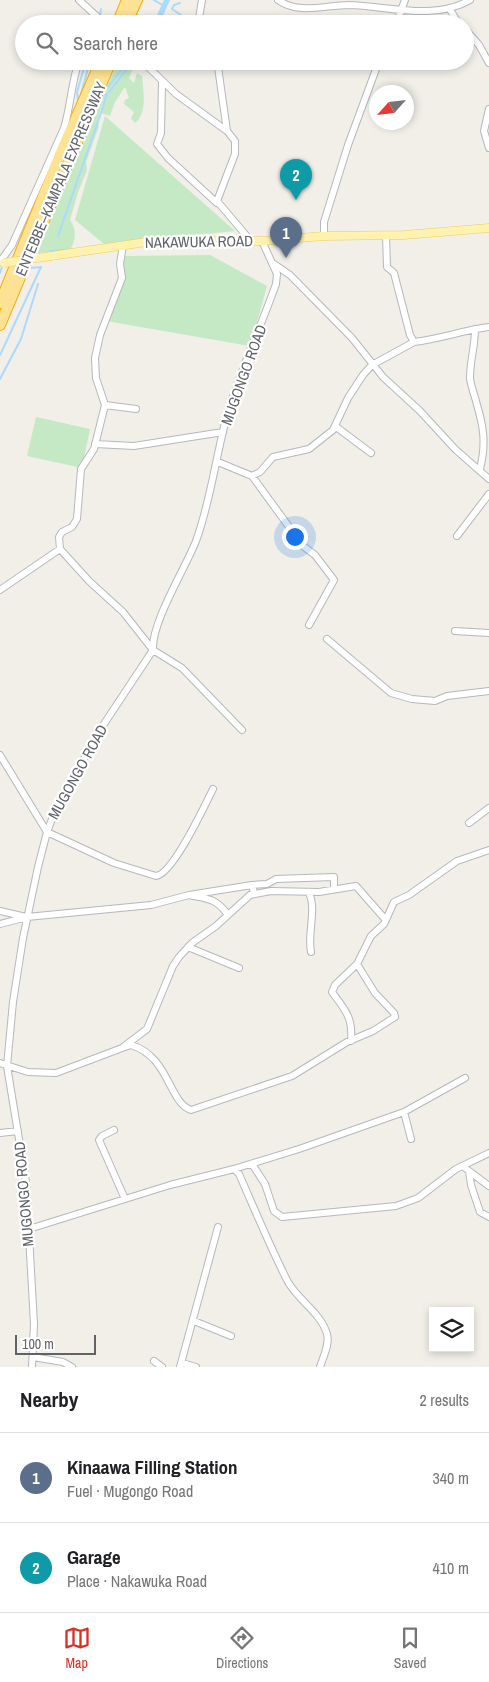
<!DOCTYPE html>
<meta charset="utf-8">
<style>
:root{--surface:#fff;--page:#f6f6f6;--text:#202124;--muted:#757577;--line:#e0e0e0;--accent:#d93025}
body{margin:0;font-family:"Archivo Narrow",sans-serif;background:var(--page);color:var(--text)}
.controls{position:absolute;right:15px;bottom:15px;display:grid;overflow:hidden;border-radius:0px;box-shadow:0 2px 8px #0003}
.controls button{width:45px;height:45px;display:grid;place-items:center;padding:0;border:0;border-bottom:1px solid var(--line);background:var(--surface);color:var(--text);font:25px sans-serif}
.compass{position:absolute;left:369px;top:85px;width:45px;height:45px;border-radius:50%;background:var(--surface);box-shadow:0 2px 8px #0003;rotate:243deg}
.scale{position:absolute;left:15px;bottom:12px;width:81px;box-sizing:border-box;padding-left:5px;border:2px solid #5f6368;border-top:0;font-size:14px;line-height:18px;white-space:nowrap;color:#5f6368;-webkit-text-stroke:4px #fff;paint-order:stroke}
.you{position:absolute;left:294px;top:536px;width:18px;height:18px;margin:-12px;border:4px solid #fff;border-radius:50%;background:#1a73e8;box-shadow:0 0 0 8px #1a73e833}
.badge{display:grid;place-items:center;width:32px;height:32px;border-radius:50%;background:var(--accent);color:#fff;font-size:16px;font-weight:700}
.pin{position:absolute;translate:-50% -41px;filter:drop-shadow(0 1px 2px #0008)}
.pin::after{content:'';position:absolute;top:26px;width:18px;height:15px;background:inherit;clip-path:polygon(0 0,100% 0,50% 100%)}
.list{margin:0;padding:0;list-style:none}
h2{display:flex;justify-content:space-between;align-items:center;height:65px;margin:0;padding:0 20px;font-size:21px}
h2 small{font-size:16px;font-weight:400;color:var(--muted)}
.list li{display:grid;grid-template-columns:32px 1fr auto;gap:15px;align-items:center;box-sizing:border-box;height:90px;padding:0 20px;border-top:1px solid var(--line)}
.list b{display:block;font-size:19px;white-space:nowrap}
.list p{margin:0;font-size:16px;white-space:nowrap;color:var(--muted)}
.list em{font-size:16px;font-style:normal;color:var(--muted)}
.icon{flex:none;width:28px;height:28px;fill:none;stroke:currentColor;stroke-width:2;stroke-linecap:round;stroke-linejoin:round}
.map{position:relative;flex:none;width:489px;height:1367px;overflow:hidden}
.search{position:absolute;background:var(--surface);box-shadow:0 2px 8px #0003;left:15px;right:15px;top:15px;height:55px;display:flex;align-items:center;gap:12px;box-sizing:border-box;padding:0 18px;border-radius:28px;color:var(--muted);font-size:19px}
.sheet{height:245px;background:var(--surface)}
nav{display:flex;justify-content:space-around;align-items:center;box-sizing:border-box;height:70px;border-top:1px solid var(--line);background:var(--surface);font-size:14px;color:var(--muted)}
nav a{display:grid;justify-items:center;gap:2px}
nav .on{color:var(--accent)}
.map>svg:first-child{display:block}
.green{fill:#c5e8c5}
.lines{fill:none;stroke-linecap:round;stroke-linejoin:round}
.stream{stroke:#aadaff;stroke-width:2}
.canal{stroke:#aadaff;stroke-width:5.5}
.minor-casing{stroke:#b5b8bc;stroke-width:8}
.major-casing{stroke:#f2c960;stroke-width:9}
.highway-casing{stroke:#f9ab00;stroke-width:12}
.minor{stroke:#fff;stroke-width:6}
.major{stroke:#fff2af;stroke-width:8}
.highway{stroke:#fde293;stroke-width:10}
.major-bridge-casing{stroke:#f2c960;stroke-width:9;stroke-linecap:butt}
.major-bridge{stroke:#fff2af;stroke-width:8}
.labels{text-anchor:middle;stroke-width:4.5;stroke-linejoin:round;paint-order:stroke}
.street-label{font-size:15px;fill:#5f6368;stroke:#fff}
</style>
<div class="map">
<svg width="489" height="1367" viewBox="0 0 489 1367">
<rect width="100%" height="100%" fill="#f1efe8"/>
<path class="green" d="M118,61H136L129,78L134,83L137,73L142,76C143,90 148,113 135,123L131,118L134,112L124,104L125,100L129,98L125,87L115,102L110,116L101,113L105,96L97,121L99,126L86,162L87,170L78,192L70,220C77,230 76,240 70,250L37,253Z
M105,116L235,231L104,244L75,220Z
M210,255L267,286L250,346L106,321L125,256Z
M36,417L90,429L82,468L27,456Z"/>
<g class="lines">
<path class="stream" d="M154,0L164,6
M180,3L174,5L172,9L193,23
M137,15L151,24
M100,16L101,9
M81,94L90,61
M106,96L133,61
M78,101L77,92L86,61
M58,236L102,110L106,96L104,92L128,61
M50,251L67,250
M0,273L2,267
M0,355L41,267L30,268
M0,379L21,339L38,284"/>
<path class="canal" d="M156,24L167,0"/>
<g class="minor-casing">
<path id="minor" d="M79,0L105,24
M278,0C299,15 325,5 349,5C388,6 434,21 470,0
M449,8L459,24
M198,24L202,0
M396,24L405,0
M465,29L479,45L489,63
M142,61L176,94L227,131L235,141V154L217,201L250,240
M213,61L218,67L227,131
M162,82L161,133L157,144L168,158L217,203
M489,109L484,131L489,148
M386,235L387,267L394,273L410,335L414,342C440,339 464,330 489,327
M324,236V222L348,145L379,61
M0,262L12,245L64,128C71,106 71,83 79,61
M274,264L290,275L352,338L383,377L420,411L455,449L489,479
M475,329C475,346 470,361 470,378C471,387 475,396 477,405C484,428 486,445 480,469
M105,405L136,409
M335,426L371,453
M95,444L134,446L223,432
M218,462L252,476L303,546L315,555L334,580L309,625
M252,476L260,472L273,457L309,449L333,430L348,398L363,375L372,365L414,342
M457,536L489,494
M60,549L59,537L62,532L72,527L77,519L81,469L94,449L105,405L96,378L95,358L100,335L122,278L120,264L123,245
M0,590L60,549L89,581L123,612L153,650L182,668L242,730
M455,631L489,633
M327,639L391,693L412,699L435,701L447,696L489,691
M0,755L47,832L114,863L156,876C173,874 205,805 213,789
M469,823L489,808
M252,885L267,884L276,879L334,877V888
M309,893C317,910 307,933 311,952
M0,911L26,917
M228,915C216,898 208,899 189,895L252,885L254,893
M0,924L27,917L151,905L189,895
M188,947L239,968
M351,1041C353,1017 345,1010 332,992L335,985L357,964
M122,1048L131,1045C169,1056 169,1103 191,1110L292,1076L347,1042L373,1031L395,1017L394,1013L375,993L357,964L371,936L384,924L394,902L409,895L457,861L489,850
M0,1063L28,1072L56,1073L122,1048L147,1029L173,966L179,957L192,943L216,926L250,895L271,891L319,892L356,886L385,919
M404,1112L411,1139
M114,1130L102,1136L99,1140L125,1199
M0,1133L18,1131
M252,1164L265,1184L274,1211L282,1217L396,1206L418,1198L456,1169L489,1153
M464,1167L469,1171L471,1185L480,1212L489,1217
M234,1169L239,1174C255,1210 270,1247 288,1282C299,1301 321,1313 327,1334C330,1344 323,1357 320,1367
M469,1171L489,1186
M29,1229L170,1185L234,1169L299,1149L404,1112L465,1078
M194,1321L231,1336
M33,1357L63,1362L72,1367
M154,1361L162,1367
M182,1363L196,1367
M32,1367L34,1324L26,1182L7,1066L13,1002L23,938L38,867L47,832L56,809L100,730L153,650C151,623 185,569 196,541C210,503 215,462 225,423C237,376 260,330 276,284L277,274L262,241
M180,1367L218,1227"/>
</g>
<g class="major-casing">
<path id="major" d="M51,256L160,240L262,241L324,236L404,235L489,228"/>
</g>
<g class="highway-casing">
<path id="highway" d="M117,24L127,0
M126,24L137,0
M0,303L62,150L101,61
M0,325L111,61"/>
</g>
<use href="#minor" class="minor"/>
<use href="#major" class="major"/>
<use href="#highway" class="highway"/>
<g class="major-bridge-casing">
<path id="major-bridge" d="M4,263L51,256"/>
</g>
<use href="#major-bridge" class="major-bridge"/>
</g>
<g class="labels">
<g class="street-label">
<text transform="translate(61 179) rotate(-67)" y="5">ENTEBBE–KAMPALA EXPRESSWAY</text>
<text transform="translate(199 242) rotate(-1)" y="5">NAKAWUKA ROAD</text>
<text transform="translate(244 375) rotate(-70)" y="5">MUGONGO ROAD</text>
<text transform="translate(78 772) rotate(-61)" y="5">MUGONGO ROAD</text>
<text transform="translate(24 1194) rotate(-95)" y="5">MUGONGO ROAD</text>
</g>
</g>
</svg>
<div class="controls">
<button><svg class="icon" aria-label="layers" viewBox="0 0 24 24"><path d="M12 4l9 5-9 5-9-5zM3 14l9 5 9-5"/></svg></button>
</div>
<svg class="compass" viewBox="-18 -18 36 36"><path d="M0-13l5 13h-10z" fill="#e53935"/><path d="M0 13l5-13h-10z" fill="#757577"/></svg>
<div class="scale">100 m</div>
<div class="you"></div>
<div class="pin badge" style="left:286px;top:258px;background:#5c6f8a">1</div>
<div class="pin badge" style="left:296px;top:200px;background:#0f9aa8">2</div>
<div class="search"><svg class="icon" aria-label="search" viewBox="0 0 24 24"><circle cx="10" cy="10" r="6"/><path d="M15 15l6 6"/></svg>Search here</div>
</div>
<section class="sheet">
<h2>Nearby<small>2 results</small></h2>
<ul class="list">
<li><span class="badge" style="background:#5c6f8a">1</span><div><b>Kinaawa Filling Station</b><p>Fuel · Mugongo Road</p></div><em>340 m</em></li>
<li><span class="badge" style="background:#0f9aa8">2</span><div><b>Garage</b><p>Place · Nakawuka Road</p></div><em>410 m</em></li>
</ul>
</section>
<nav>
<a class="on"><svg class="icon" aria-label="map" viewBox="0 0 24 24"><path d="M3 6l6-2 6 2 6-2v14l-6 2-6-2-6 2zM9 4v14M15 6v14"/></svg>Map</a>
<a><svg class="icon" aria-label="directions" viewBox="0 0 24 24"><path d="M12 3l9 9-9 9-9-9zM9 14v-3h6M13 9l2 2-2 2"/></svg>Directions</a>
<a><svg class="icon" aria-label="saved" viewBox="0 0 24 24"><path d="M7 4h10v16l-5-4-5 4z"/></svg>Saved</a>
</nav>
